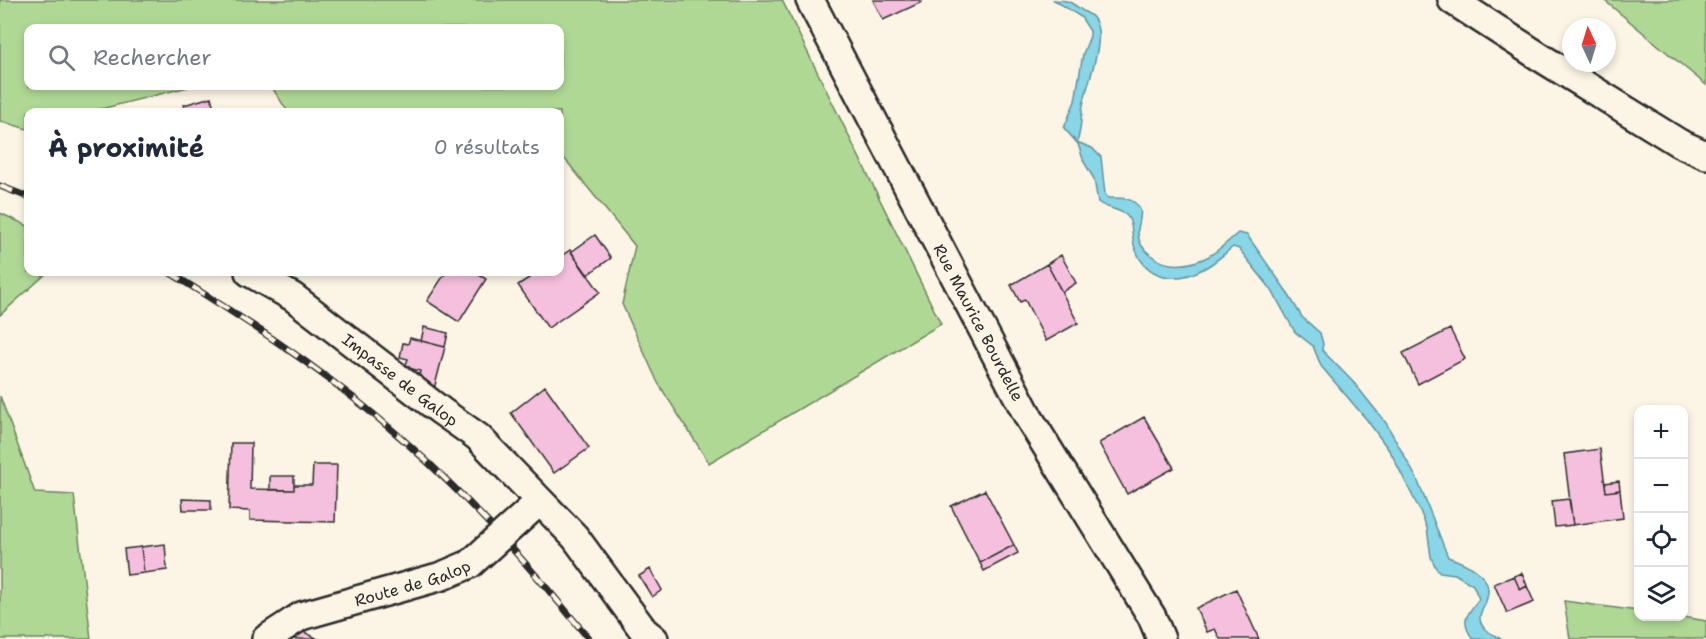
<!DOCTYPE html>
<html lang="fr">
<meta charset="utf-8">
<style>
:root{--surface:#fff;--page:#f6f6f7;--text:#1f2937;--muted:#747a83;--line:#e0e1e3}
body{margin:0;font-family:"Shantell Sans",sans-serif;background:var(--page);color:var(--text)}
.controls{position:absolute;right:18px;bottom:18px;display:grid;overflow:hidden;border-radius:12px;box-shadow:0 3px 9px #0003}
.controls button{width:54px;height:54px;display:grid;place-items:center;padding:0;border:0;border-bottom:2px solid var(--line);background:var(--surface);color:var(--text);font:30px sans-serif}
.compass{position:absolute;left:1562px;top:18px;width:54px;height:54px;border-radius:50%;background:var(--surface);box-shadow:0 3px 9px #0003;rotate:356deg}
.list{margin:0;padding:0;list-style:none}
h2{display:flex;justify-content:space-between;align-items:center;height:78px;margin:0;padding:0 24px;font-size:26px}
h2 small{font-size:20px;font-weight:400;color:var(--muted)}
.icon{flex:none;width:33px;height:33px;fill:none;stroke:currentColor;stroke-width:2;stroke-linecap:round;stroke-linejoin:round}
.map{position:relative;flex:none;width:1706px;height:639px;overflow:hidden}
.search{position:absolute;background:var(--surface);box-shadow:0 3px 9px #0003;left:24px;top:24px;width:540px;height:66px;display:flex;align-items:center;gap:15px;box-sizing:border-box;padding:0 21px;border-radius:12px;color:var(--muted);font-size:22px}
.panel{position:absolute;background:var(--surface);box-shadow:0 3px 9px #0003;left:24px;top:108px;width:540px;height:168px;border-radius:12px}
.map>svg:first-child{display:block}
.green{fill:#afd895;stroke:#6d8260;stroke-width:1.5}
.water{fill:#88d6e7;stroke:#63929c;stroke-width:1.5}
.building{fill:#f5c0dd;stroke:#2b2b2b;stroke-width:1.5}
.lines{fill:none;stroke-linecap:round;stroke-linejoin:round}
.minor-casing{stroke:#2b2b2b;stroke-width:32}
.minor{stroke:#fcf5e5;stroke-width:27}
.rail-casing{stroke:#2b2b2b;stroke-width:7}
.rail{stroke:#fcf5e5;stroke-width:4.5;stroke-dasharray:14;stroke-linecap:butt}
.minor-bridge-casing{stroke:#2b2b2b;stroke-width:32;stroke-linecap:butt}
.minor-bridge{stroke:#fcf5e5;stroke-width:27}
.labels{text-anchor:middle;stroke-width:4.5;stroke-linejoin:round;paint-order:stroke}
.street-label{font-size:16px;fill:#2b2b2b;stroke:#fcf5e5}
</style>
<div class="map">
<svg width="1706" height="639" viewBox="0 0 1706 639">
<rect width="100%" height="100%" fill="#fcf5e5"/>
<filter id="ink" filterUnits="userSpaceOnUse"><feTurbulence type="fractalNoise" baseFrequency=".0167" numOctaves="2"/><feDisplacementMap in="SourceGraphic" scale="12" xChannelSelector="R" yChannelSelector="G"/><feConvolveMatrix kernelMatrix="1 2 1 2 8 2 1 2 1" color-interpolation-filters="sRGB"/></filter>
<g filter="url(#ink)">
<path class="green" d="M0,0H782L941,324L709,463L658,383L622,304L635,246L560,153V112H288L271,86H560V28H28V86H192L89,112H28V128L27,129L0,121Z
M1604,0H1706V85Z
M0,213L28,226V272H48L0,315Z
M0,396L35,493L74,495L91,639H0Z
M1564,601L1638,611V616H1677L1706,621V639H1570Z"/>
<path class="water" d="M1054,0C1070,0 1070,2 1083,11C1087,13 1092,15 1094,19C1107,38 1088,80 1084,101C1080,115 1082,129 1077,142L1092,148L1101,157L1105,194L1108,198C1117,198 1128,197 1135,203C1146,211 1137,223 1138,233C1138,243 1145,251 1152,256C1167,268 1188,266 1205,258C1217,253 1228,241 1238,233L1247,235L1285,289L1302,317L1320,333L1323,344L1322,350L1355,384L1386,423L1417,479L1448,557C1465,563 1494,574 1487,598C1485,607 1476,615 1482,625C1485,632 1495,635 1501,639H1473C1459,621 1468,613 1479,599L1473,585L1455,574L1440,572L1436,568L1431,557L1427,528L1420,511L1391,453L1367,420L1321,366L1313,346L1295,332L1271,289L1239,249L1233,247C1224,254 1214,264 1203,269C1176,284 1146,279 1135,248C1131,239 1134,223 1127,216C1121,209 1106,209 1098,202L1094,179L1084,162L1078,144L1064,128L1075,101L1083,54L1090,36V31L1081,17Z"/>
<path class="building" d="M873,0H921L922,2L883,20Z
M211,97L214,108L198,112H186L184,105Z
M595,235L611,258L587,275L571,252Z
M570,250L600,292L548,328L518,285L538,272H560V257Z
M1061,255L1076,283L1062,292L1047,264Z
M1047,264L1078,323L1046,341L1025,300L1020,302L1011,285Z
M446,272H474L486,279L459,322L427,301Z
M424,327L448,333L445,347L421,341Z
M1450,329L1465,359L1418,384L1403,353Z
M410,338L445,347L434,389L417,385L420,371L405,367L408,359L400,357L403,343L408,344Z
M545,386L589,448L554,473L511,413Z
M1144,417L1174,468L1127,494L1099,443Z
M231,443H251L250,489L294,490V485H312L313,465H337L335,522L250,520V511L229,510Z
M1600,449L1606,492L1620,490L1623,518L1573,525L1564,454Z
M270,476H294V490H270Z
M1619,481L1620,490L1606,492L1605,483Z
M985,490L1014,545L980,563L951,506Z
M182,499L211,500V510H183Z
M1569,499L1573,525L1555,527L1552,501Z
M165,544L167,570L144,573L141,547Z
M1014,545L1018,553L984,571L980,563Z
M141,547L144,573L127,575L124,549Z
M650,569L662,590L652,597L639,576Z
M1522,573L1527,586L1520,590L1514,576Z
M1514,576L1520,590L1527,586L1534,602L1507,613L1494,584Z
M1236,589L1259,639H1220L1215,629L1207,632L1196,608Z
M304,632L318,639H290Z"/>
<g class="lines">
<g class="minor-casing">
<g id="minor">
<path id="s1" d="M810,0L1029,418L1152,617L1161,639"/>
<path d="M1452,0L1540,57L1679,143L1706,155"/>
<path id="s2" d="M249,272L293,297L441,411L478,437L575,537L644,631L654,639"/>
<path id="s3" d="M266,639L301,616L442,576L470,564"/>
</g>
</g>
<use href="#minor" class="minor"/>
<g class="rail-casing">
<path id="rail" d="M0,186L28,197
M169,272C241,317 313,363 378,418C457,484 525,560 589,639"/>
</g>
<use href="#rail" class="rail"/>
<g class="minor-bridge-casing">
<path id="minor-bridge" d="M470,564L530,510"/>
</g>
<use href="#minor-bridge" class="minor-bridge"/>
</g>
</g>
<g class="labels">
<g class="street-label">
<text dy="6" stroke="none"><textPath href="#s1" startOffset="364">Rue Maurice Bourdelle</textPath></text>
<text dy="6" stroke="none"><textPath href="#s2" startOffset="186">Impasse de Galop</textPath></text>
<text dy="6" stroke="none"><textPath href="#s3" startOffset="158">Route de Galop</textPath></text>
</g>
</g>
</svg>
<div class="controls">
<button>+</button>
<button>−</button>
<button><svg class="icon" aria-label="locate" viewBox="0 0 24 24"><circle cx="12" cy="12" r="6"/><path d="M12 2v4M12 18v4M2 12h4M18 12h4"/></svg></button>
<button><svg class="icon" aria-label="layers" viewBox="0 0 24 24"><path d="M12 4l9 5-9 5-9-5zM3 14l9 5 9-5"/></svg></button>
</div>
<svg class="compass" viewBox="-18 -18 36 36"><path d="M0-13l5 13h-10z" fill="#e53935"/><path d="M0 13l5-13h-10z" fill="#747a83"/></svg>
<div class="search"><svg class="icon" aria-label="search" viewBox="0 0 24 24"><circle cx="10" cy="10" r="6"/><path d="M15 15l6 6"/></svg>Rechercher</div>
<section class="panel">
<h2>À proximité<small>0 résultats</small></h2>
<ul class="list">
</ul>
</section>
</div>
